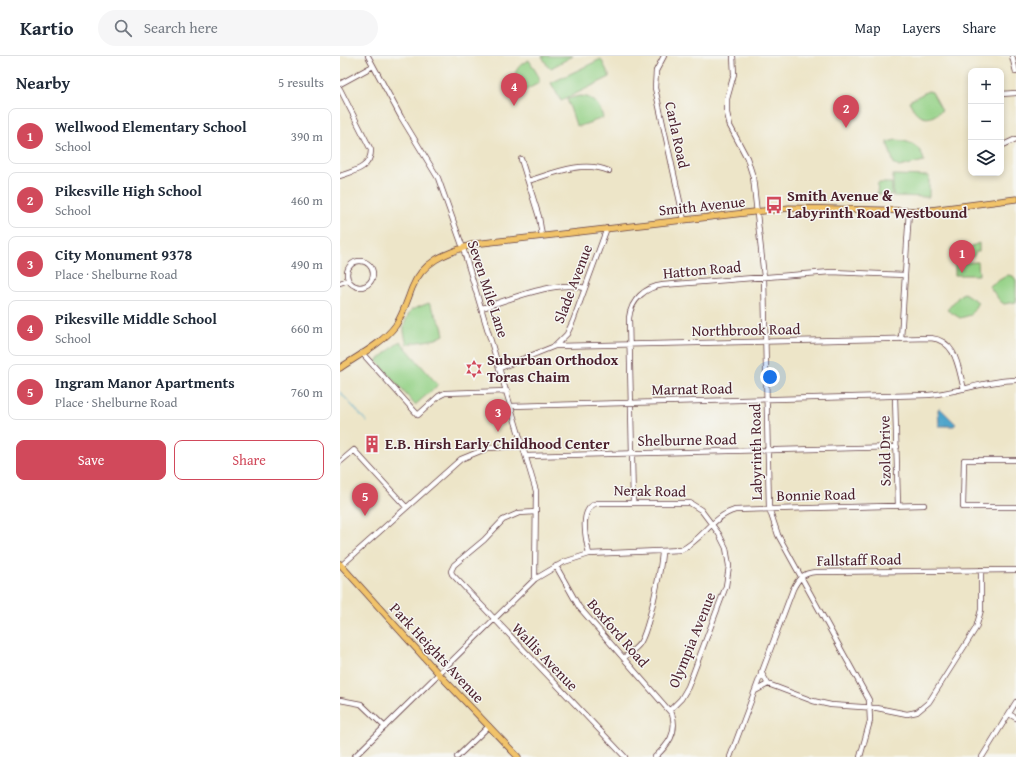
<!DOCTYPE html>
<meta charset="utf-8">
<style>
:root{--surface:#fff;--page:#f6f6f7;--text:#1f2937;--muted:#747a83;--line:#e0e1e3;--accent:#d1495b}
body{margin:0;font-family:"Gentium Book Plus",serif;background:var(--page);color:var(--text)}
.controls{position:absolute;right:12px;top:12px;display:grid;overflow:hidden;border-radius:8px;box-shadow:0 2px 6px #0003}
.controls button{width:36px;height:36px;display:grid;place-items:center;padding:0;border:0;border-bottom:1px solid var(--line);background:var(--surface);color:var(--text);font:20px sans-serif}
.you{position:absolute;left:430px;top:321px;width:14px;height:14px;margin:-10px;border:3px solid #fff;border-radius:50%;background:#1a73e8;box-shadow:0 0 0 6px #1a73e833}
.badge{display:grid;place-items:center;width:26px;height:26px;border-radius:50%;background:var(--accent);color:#fff;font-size:13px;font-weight:700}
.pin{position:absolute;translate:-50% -33px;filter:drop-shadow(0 1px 2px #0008)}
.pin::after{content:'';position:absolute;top:21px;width:14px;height:12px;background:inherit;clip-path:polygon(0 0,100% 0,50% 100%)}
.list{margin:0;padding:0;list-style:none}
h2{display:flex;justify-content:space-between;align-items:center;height:52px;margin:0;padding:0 16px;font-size:17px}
h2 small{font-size:13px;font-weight:400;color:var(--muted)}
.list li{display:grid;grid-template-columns:26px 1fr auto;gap:12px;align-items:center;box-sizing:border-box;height:56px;margin:0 8px 8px;padding:0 8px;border:1px solid var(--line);border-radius:8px}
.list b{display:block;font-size:15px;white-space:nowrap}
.list p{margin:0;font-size:13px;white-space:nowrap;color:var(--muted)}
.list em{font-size:13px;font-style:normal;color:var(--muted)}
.actions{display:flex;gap:8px;padding:12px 16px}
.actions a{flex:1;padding:9px 0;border:1px solid var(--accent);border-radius:8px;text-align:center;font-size:14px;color:var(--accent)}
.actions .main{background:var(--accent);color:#fff}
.icon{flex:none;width:22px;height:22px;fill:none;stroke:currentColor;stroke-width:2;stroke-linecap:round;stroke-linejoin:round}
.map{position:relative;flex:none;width:676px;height:701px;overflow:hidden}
header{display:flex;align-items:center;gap:24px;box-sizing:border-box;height:56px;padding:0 20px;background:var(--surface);border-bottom:1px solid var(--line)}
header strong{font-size:19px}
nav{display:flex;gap:22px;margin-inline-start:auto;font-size:14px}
.search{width:280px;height:36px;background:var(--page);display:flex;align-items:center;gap:10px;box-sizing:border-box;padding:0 14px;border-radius:22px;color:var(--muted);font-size:15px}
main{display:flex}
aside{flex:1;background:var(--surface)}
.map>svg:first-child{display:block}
.green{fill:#95d287;stroke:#707859}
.water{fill:#4fa5cb;stroke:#4c627b}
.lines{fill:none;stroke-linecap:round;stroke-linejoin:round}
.stream{stroke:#4fa5cb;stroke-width:1}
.minor-casing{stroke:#623d43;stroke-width:6}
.major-casing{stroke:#623d43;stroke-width:7}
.minor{stroke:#fff;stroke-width:4.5}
.major{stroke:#f1c36a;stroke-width:5.5}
.labels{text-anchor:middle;stroke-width:3;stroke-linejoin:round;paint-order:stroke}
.street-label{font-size:15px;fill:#4a1f2b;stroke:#f6f6f2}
.poi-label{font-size:15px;font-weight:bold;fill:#4a1f2b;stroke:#f6f6f2;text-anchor:start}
</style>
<header>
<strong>Kartio</strong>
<div class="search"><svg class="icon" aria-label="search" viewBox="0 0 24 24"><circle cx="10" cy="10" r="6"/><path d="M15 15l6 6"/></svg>Search here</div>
<nav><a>Map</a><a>Layers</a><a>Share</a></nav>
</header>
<main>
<aside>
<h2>Nearby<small>5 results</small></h2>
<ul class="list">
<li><span class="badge">1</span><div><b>Wellwood Elementary School</b><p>School</p></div><em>390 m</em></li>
<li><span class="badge">2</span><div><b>Pikesville High School</b><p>School</p></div><em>460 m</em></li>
<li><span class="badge">3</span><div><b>City Monument 9378</b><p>Place · Shelburne Road</p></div><em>490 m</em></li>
<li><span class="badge">4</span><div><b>Pikesville Middle School</b><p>School</p></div><em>660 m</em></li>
<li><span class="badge">5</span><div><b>Ingram Manor Apartments</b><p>Place · Shelburne Road</p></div><em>760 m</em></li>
</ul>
<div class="actions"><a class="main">Save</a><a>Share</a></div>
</aside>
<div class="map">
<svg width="676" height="701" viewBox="0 0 676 701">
<rect width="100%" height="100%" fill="#f6f6f2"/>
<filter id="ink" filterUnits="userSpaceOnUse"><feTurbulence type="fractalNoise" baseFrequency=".025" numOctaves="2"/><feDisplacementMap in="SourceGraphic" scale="8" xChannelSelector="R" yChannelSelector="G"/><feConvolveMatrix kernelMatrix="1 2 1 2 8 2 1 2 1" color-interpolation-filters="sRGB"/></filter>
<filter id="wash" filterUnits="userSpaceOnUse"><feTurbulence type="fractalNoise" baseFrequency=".012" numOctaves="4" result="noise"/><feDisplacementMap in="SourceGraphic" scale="16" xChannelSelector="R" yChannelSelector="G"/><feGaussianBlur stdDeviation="0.9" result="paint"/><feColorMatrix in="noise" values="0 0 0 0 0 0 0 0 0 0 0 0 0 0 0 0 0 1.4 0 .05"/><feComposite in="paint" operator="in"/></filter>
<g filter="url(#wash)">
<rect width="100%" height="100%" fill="#ede5c8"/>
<path class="green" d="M202,0H233L211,12L208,11Z
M261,3L270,21L221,45L211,27Z
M189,4L199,21V27L178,38C170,24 174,10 189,4Z
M588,35L592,36L602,54C587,68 577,62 569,45Z
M239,40C253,40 260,48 263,62L240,70L236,69L227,43Z
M556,84C570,85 581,90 584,105L559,111L554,108L547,86Z
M553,119L589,120V141L553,140Z
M538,127H552V139L537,138Z
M639,187V196H636L633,201L626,197L632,190Z
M616,190L624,191L625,197L614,202L611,193Z
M638,206L639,219H615V207Z
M668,219L673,220L676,224V246L664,248L660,245L649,230Z
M624,237L638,246L631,259L620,262L607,254L620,239Z
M89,247L102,270L104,279L96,283L67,288C62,272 63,268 71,254Z
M60,285L98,329L75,349L37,305Z"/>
<path class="water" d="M600,352L616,368L614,370H599L598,353Z"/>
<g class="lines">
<path class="stream" d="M0,336L27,366"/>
</g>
</g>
<g filter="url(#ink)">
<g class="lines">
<g class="minor-casing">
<path id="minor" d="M324,0L316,15L315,32L344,164
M393,0L394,18L387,43V57L390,70L407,102L413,121L424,221L429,452L438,479L529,644L530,665L520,701
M672,0L676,16
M0,28L33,10
M0,33L31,94C31,112 14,115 0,120
M661,38L676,37
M661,90L676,83
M181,103L199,161L202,180
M188,125C214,117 242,104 269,115
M7 218a13 13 0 1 1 26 0a13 13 0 1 1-26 0Z
M0,227L8,224
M142,252C171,243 215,224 245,232
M561,283L569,155
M215,290L227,278L233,265L267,172
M22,297L78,359L99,340L105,337L167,335
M160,312L215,290L591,282C617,285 618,312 624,333
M555,340L558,450
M171,350L588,339C618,337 646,324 676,324
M186,400L557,391
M676,404H624L623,451H676
M0,406L14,394L66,451
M293,446L289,262C291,244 305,231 323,229L491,216L565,219
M196,456L179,457L163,464L144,484L114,509L111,515L112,518L285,701
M249,498C246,483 238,453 257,447H350L361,454L379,478L386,492L389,510L386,530L348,631L341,643L330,654
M2,509L121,403L148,392L183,390
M216,510L239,551L332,658C338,677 328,689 315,701
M195,523L224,506L249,498L341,494C362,484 373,460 395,454L584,449
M284,602C289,597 296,593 300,587C309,573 321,513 322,496
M421,616L428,628L473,645L491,649L537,652L567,658L577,656L589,646L636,572L641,554V514
M415,635L428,628
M0,644L21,648L45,671
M669,658L676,662
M14,701L195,523L196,435L123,192L98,122L61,61L28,0
M117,701L149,670
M390,701L453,533C458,523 463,517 475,516L676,514
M642,701L676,646"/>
</g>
<g class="major-casing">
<path id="major" d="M0,312C19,299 42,288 56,269C63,258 67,245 72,232C83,204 107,197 134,188L449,152L583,155L676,143
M0,508L98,617L178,701"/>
</g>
<use href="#minor" class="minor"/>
<use href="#major" class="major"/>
</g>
</g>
<defs>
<g id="bus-bare" transform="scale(1.38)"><path d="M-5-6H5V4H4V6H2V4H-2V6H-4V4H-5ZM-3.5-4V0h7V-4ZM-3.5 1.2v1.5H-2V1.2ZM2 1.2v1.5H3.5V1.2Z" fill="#d1495b" stroke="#f6f6f2" stroke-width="2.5" paint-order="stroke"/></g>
<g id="synagogue-bare" transform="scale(1.38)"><path d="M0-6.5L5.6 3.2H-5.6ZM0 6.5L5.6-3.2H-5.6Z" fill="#d1495b" stroke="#f6f6f2" stroke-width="2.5" paint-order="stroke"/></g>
<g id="building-bare" transform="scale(1.38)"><path d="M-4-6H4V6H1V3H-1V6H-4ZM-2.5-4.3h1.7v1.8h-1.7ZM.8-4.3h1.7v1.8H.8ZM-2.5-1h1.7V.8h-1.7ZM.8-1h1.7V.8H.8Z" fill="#d1495b" stroke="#f6f6f2" stroke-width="2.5" paint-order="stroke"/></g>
</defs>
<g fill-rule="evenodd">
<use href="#bus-bare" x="434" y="149"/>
<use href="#synagogue-bare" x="134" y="313"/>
<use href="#building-bare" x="32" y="388"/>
</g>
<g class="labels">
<g class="street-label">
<text transform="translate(337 79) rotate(78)" y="5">Carla Road</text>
<text transform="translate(362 150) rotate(-6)" y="5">Smith Avenue</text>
<text transform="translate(362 214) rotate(-5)" y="5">Hatton Road</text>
<text transform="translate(233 228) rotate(-69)" y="5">Slade Avenue</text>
<text transform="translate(148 233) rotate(72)" y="5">Seven Mile Lane</text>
<text transform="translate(406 274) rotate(-1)" y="5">Northbrook Road</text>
<text transform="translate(352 333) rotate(-1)" y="5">Marnat Road</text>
<text transform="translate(347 384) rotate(-1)" y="5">Shelburne Road</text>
<text transform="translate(545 395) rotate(-91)" y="5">Szold Drive</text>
<text transform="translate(416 396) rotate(-91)" y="5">Labyrinth Road</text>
<text transform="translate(310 435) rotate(1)" y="5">Nerak Road</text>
<text transform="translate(476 439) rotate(-1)" y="5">Bonnie Road</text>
<text transform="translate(519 504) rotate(-1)" y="5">Fallstaff Road</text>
<text transform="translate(278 577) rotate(49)" y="5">Boxford Road</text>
<text transform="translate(352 584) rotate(-68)" y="5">Olympia Avenue</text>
<text transform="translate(97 597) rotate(47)" y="5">Park Heights Avenue</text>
<text transform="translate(205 601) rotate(46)" y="5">Wallis Avenue</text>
</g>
<g class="poi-label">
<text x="447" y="145">Smith Avenue &amp;<tspan x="447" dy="17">Labyrinth Road Westbound</tspan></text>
<text x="147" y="309">Suburban Orthodox<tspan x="147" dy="17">Toras Chaim</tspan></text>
<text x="45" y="393">E.B. Hirsh Early Childhood Center</text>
</g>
</g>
</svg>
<div class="controls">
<button>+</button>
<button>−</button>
<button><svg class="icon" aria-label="layers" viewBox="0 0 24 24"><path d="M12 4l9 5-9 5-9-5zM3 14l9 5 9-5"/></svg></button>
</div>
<div class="you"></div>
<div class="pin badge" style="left:622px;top:217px">1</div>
<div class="pin badge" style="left:506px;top:72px">2</div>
<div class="pin badge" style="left:158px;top:376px">3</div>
<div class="pin badge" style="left:174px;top:50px">4</div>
<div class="pin badge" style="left:25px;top:460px">5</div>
</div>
</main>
